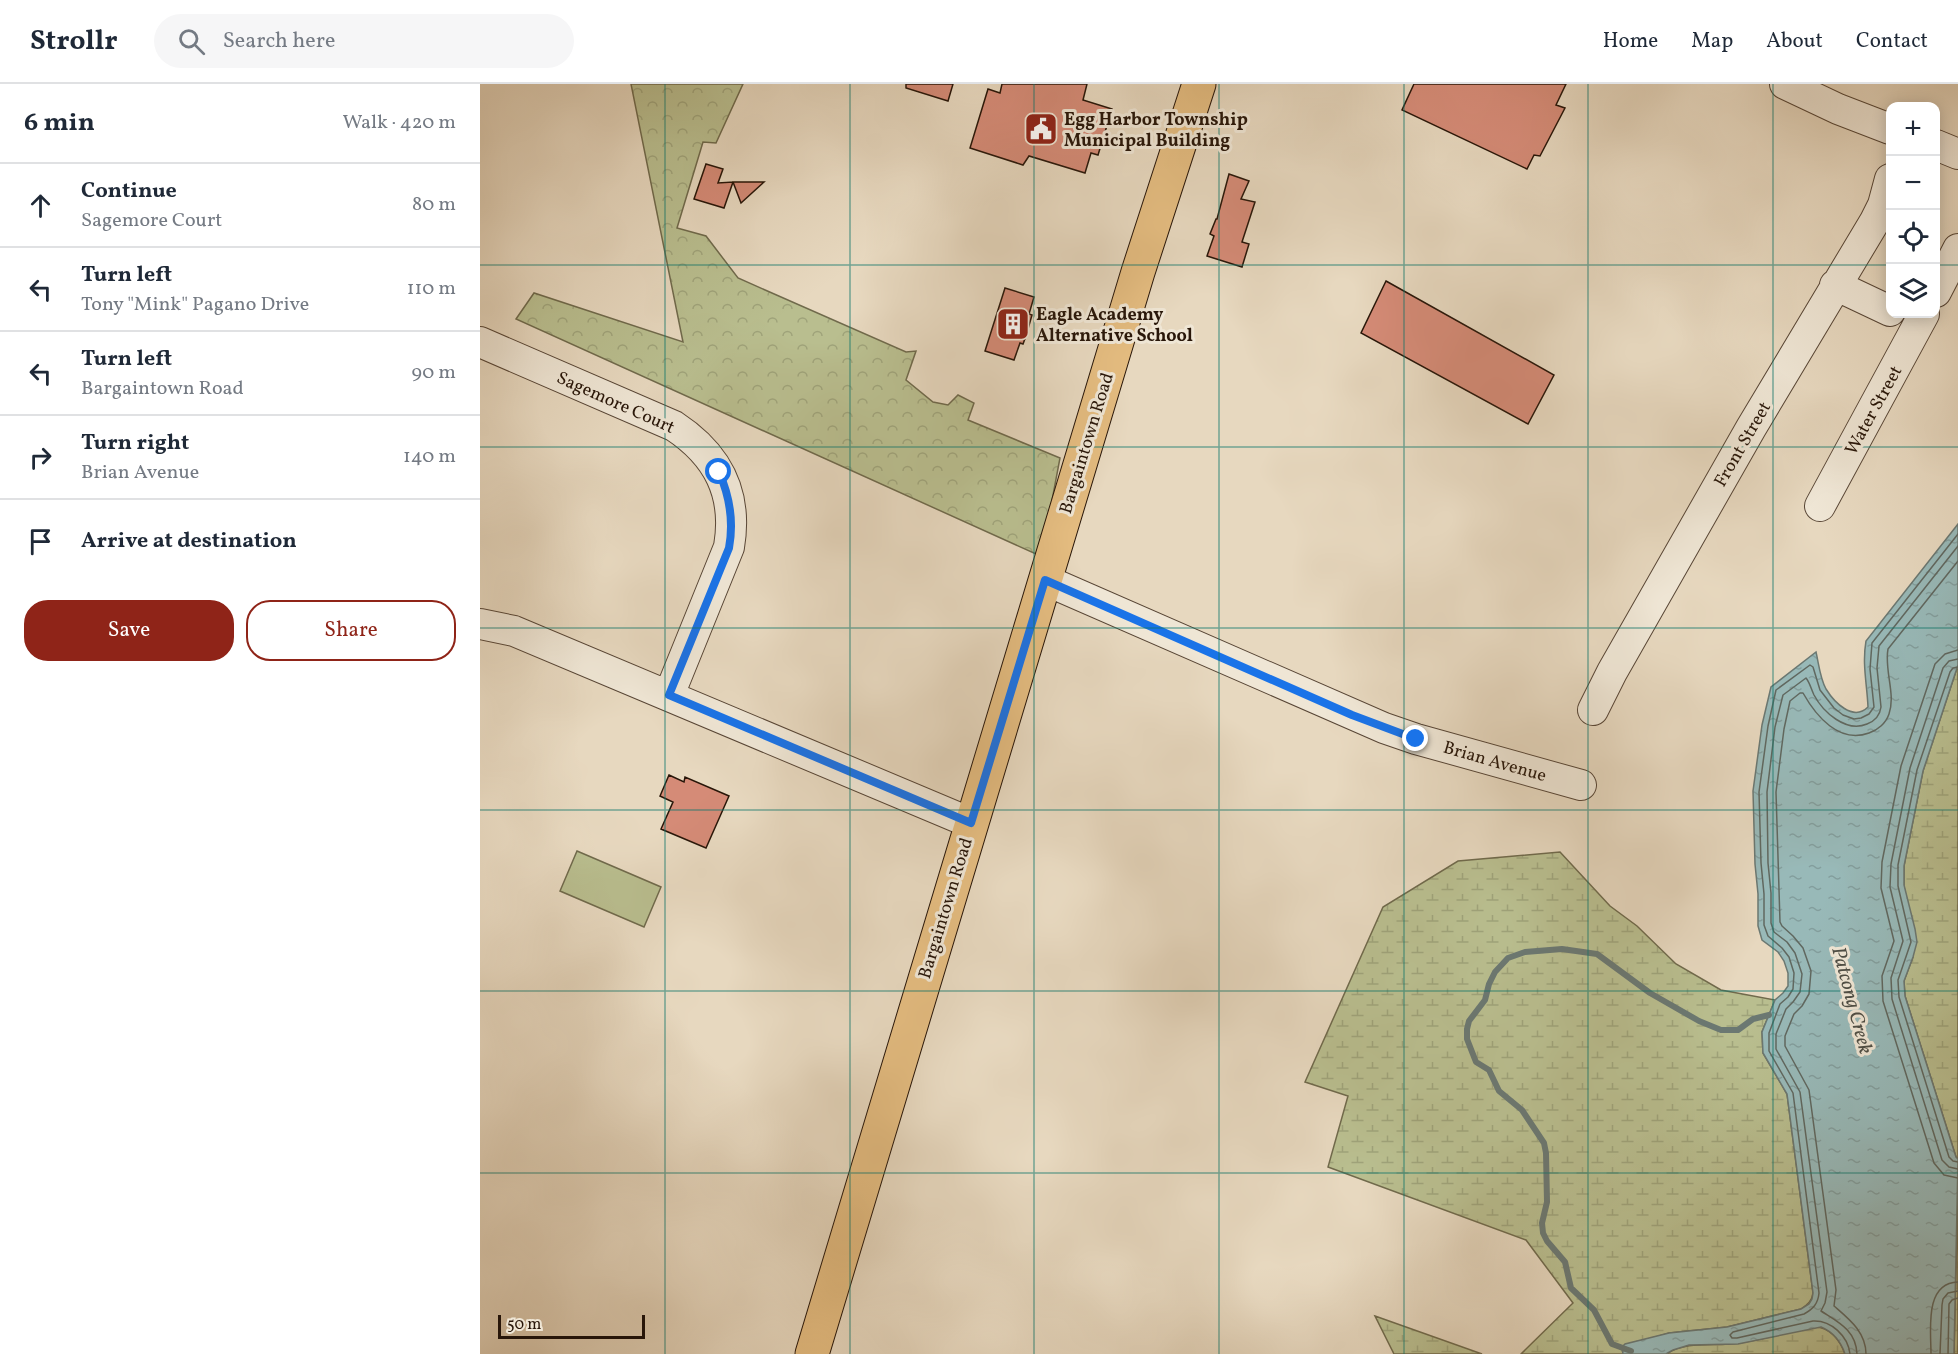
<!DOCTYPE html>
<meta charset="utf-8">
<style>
:root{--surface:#fff;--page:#f6f6f7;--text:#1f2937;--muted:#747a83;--line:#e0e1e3;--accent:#8f2418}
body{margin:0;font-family:Vollkorn,serif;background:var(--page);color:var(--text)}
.controls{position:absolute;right:18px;top:18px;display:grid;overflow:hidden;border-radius:12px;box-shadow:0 3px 15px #0003}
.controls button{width:54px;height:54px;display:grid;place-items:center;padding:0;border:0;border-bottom:2px solid var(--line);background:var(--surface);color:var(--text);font:30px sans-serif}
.scale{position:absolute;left:18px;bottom:15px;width:147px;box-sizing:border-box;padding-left:6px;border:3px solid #281609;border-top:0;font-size:16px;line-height:21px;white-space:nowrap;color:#281609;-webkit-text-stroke:4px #efe6d5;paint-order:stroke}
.stop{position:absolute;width:18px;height:18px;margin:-14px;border:4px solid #1a73e8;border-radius:50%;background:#fff}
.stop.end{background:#1a73e8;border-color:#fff;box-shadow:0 2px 6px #0008}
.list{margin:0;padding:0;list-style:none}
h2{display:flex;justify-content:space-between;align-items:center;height:78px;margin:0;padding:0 24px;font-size:26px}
h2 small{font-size:20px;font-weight:400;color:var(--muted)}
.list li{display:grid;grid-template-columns:39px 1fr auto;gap:18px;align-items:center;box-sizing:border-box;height:84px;padding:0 24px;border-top:2px solid var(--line)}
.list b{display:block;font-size:22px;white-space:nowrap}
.list p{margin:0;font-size:20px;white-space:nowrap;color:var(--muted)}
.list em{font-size:20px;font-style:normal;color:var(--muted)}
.actions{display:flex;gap:12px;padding:18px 24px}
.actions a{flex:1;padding:14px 0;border:2px solid var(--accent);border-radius:24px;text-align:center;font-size:21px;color:var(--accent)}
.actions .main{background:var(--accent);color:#fff}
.icon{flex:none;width:33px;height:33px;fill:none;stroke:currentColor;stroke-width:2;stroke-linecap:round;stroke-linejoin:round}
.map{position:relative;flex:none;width:1478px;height:1270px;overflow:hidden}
header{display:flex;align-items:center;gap:36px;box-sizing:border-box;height:84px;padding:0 30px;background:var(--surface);border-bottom:2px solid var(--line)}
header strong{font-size:28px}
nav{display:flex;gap:33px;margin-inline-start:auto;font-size:21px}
.search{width:420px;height:54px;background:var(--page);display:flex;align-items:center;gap:15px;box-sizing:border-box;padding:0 21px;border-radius:33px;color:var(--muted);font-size:22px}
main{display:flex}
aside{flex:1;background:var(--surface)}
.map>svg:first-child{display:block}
.forest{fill:url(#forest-crowns);stroke:#706a4c;stroke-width:1.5}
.wetland{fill:url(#wetland-marsh);stroke:#706a4c;stroke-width:1.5}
.pitch{fill:#b9be8f;stroke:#706a4c;stroke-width:1.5}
.water{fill:url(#water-ripples);stroke:#6b7872;stroke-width:1.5}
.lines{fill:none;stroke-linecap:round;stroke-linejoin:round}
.shore{stroke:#606860;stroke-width:1.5}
.stream{stroke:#6b7872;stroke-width:6}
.building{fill:#d58b77;stroke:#281609;stroke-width:1.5}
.minor-casing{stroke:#584636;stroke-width:32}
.major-casing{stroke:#281609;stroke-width:35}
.minor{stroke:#efe6d5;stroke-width:30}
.major{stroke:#e4bc80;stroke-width:33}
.route{stroke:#1a73e8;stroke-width:8}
.grid{fill:none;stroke:#0f766e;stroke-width:1.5;stroke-opacity:0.55}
.labels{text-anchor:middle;stroke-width:6;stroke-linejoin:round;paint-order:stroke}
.poi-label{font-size:18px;font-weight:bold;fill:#281609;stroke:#efe6d5;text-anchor:start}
.street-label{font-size:18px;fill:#281609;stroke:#efe6d5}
.water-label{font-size:20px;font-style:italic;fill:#4f4f46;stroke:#efe6d5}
</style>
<header>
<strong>Strollr</strong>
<div class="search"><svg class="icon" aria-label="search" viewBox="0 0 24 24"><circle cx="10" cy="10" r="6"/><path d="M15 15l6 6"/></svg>Search here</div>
<nav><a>Home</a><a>Map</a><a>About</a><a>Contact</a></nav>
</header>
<main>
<aside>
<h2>6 min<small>Walk · 420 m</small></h2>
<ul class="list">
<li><svg class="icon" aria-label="ahead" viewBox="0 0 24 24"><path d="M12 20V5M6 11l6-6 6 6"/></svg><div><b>Continue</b><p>Sagemore Court</p></div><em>80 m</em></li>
<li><svg class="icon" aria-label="left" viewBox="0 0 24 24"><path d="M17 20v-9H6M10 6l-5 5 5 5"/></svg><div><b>Turn left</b><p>Tony &quot;Mink&quot; Pagano Drive</p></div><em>110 m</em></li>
<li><svg class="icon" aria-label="left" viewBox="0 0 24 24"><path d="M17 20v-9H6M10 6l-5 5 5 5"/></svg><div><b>Turn left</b><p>Bargaintown Road</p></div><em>90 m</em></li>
<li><svg class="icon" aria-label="right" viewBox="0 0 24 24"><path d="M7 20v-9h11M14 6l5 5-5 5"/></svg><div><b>Turn right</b><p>Brian Avenue</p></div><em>140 m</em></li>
<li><svg class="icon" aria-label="arrive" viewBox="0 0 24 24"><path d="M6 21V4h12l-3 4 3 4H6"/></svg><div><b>Arrive at destination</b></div></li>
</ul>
<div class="actions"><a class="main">Save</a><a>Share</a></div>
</aside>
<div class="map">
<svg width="1478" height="1270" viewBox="0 0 1478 1270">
<defs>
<pattern id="forest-crowns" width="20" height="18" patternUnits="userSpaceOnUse" patternTransform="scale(1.5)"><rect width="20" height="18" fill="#b9be8f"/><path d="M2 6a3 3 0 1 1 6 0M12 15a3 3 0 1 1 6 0" fill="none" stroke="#9fa37a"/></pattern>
<pattern id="wetland-marsh" width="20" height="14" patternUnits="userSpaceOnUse" patternTransform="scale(1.5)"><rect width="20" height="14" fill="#b9be8f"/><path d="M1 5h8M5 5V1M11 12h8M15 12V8" fill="none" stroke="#9fa37a"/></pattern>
<pattern id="water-ripples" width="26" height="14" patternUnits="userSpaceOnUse" patternTransform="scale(1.5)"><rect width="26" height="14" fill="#98b9b8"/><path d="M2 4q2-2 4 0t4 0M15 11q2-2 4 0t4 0" fill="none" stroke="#839e9d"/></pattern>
</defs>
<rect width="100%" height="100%" fill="#e7d8bf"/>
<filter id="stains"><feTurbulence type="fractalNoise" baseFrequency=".00333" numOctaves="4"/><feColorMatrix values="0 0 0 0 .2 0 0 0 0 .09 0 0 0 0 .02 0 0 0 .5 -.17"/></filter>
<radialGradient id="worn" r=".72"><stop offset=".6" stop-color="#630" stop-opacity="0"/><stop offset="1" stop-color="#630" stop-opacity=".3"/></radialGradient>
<path class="forest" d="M151,0H263L236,59L223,58L197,144L226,152L258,194L426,268L436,267L426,296L453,318L468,321L478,311L494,319L488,336L580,374L570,427L556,470L36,235L54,209L203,258Z"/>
<path class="wetland" d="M1478,581V1075L1476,1073L1425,912L1424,897L1433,873L1424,801V782L1443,687Z
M1080,768L1130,822L1157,842L1196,880L1241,906L1295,916L1282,948L1283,969L1307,1010L1333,1209C1332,1217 1328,1220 1321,1225L1247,1243L1189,1249L1142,1263L1143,1270H1041L1093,1219L1046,1156L848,1083L868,1012L825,998L903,823L978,777Z
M1478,1100V1270H1474Z
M895,1232L1002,1270H914Z
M1335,1243C1350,1243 1360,1256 1365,1270H1186C1208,1256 1235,1263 1260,1259C1285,1255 1310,1248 1335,1243Z"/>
<path class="pitch" d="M97,767L181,803L164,843L80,807Z"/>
<path class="water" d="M1478,440V581L1443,687L1424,782V801L1435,845L1437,858L1433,873L1424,897L1425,912L1476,1073L1478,1075L1474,1270H1365C1361,1258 1353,1248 1341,1243L1258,1260L1209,1261L1193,1266L1186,1270H1143L1142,1263L1145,1260L1189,1249L1247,1243L1321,1225L1329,1220L1332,1215L1333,1209L1307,1010L1283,969L1282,948L1295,916L1303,909L1308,902V889L1304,877L1298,868L1282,856L1278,842V810L1275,780L1273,707L1282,641L1291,603L1336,568C1339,581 1340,594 1346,605C1354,618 1373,638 1388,623C1387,600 1382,580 1386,557Z"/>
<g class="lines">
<path class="shore" d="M1478,566L1465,570L1455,580L1421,682L1402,778L1401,804L1414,857L1402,892L1403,917L1454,1079L1464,1091L1478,1094
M1478,575L1469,577L1463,584L1430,684L1411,780L1410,803L1423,857L1411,894L1412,915L1462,1076L1469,1083L1478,1085
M1478,583L1473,584L1470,588L1437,686L1418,781V802L1431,858L1418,896L1419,913L1469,1073L1473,1077L1478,1078
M1370,1270C1368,1252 1351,1236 1333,1237L1257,1254H1252L1250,1251L1253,1248L1324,1230C1333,1225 1338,1220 1339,1209L1313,1009L1289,967V949L1300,920L1308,913L1313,905L1314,889L1309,873L1302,864L1288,852L1284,841V810L1281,779L1279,708L1288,642L1296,606L1330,581L1333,583L1340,606L1354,624L1363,631L1374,635L1381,634L1389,630L1394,623L1390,585L1392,559L1478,450
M1377,1270C1376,1246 1358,1238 1341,1227L1345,1219L1347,1208L1320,1008L1296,965V950L1306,925L1313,918L1320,908L1322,890L1315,869L1307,858L1294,848L1291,839V809L1288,779L1287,708L1295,643L1303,611L1326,594C1330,599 1331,605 1334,611C1343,628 1366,649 1387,640C1395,637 1400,631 1401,623L1397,584L1399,562L1478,462
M1386,1270C1386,1248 1369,1235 1354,1222L1356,1206L1329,1006L1305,962V952L1314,930L1322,922L1329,910L1331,887L1323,864L1313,852L1302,842L1300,838L1296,708L1304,645L1310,617L1320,609H1323C1336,632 1359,660 1389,649C1398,646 1406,639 1409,630C1416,610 1404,586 1408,565L1478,477
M1451,1270C1451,1246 1444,1199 1478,1198
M1460,1270L1462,1221L1463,1215L1468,1209L1478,1207
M1468,1270L1469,1220L1472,1216L1478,1214"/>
<path class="stream" d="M1151,1267L1132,1260L1114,1226L1091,1204L1085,1178L1067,1157L1063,1149L1062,1139L1067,1118L1066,1069L1064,1059L1042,1026L1019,1007L1009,986L996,978L987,955V945L989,937L1005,916L1009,900L1015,888L1028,874L1045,868L1082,865L1117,870L1170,909L1219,937L1241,946H1258L1273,935L1289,931"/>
</g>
<path class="building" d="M426,0H473L468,17L426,4Z
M522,0H607L603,16L632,25L618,71L611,69L605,89L549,72L543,81L490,64L508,5L520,9Z
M934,0H1086L1076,21L1085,24L1060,72L1054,71L1047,85L922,26Z
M226,80L243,85L238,99L253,98L244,124L214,115Z
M749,90L769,97L761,115L775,118L762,158L769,160L762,183L727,172L734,152L730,150L736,135H737Z
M253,98H284L261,119Z
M906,197L1074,291L1048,340L881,249Z
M525,204L554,213L549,230L552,231L546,252L543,260L540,259L534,276L505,267Z
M189,691L204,698L205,693L249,712L226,764L181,745L193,718L180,712Z"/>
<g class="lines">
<g class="minor-casing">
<path id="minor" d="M1305,0L1358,25L1410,45
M1456,61L1478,70
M1355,201L1410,227
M1456,208L1478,165
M0,258L194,342C238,371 258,410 249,463L189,611
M1340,422L1444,230
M565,496L904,644L936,655L1101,701
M0,540L34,547L491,739
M1113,626L1132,588L1271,344L1395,137L1403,121L1410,95"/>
</g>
<g class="major-casing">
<path id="major" d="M332,1270L658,188L719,0"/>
</g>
<use href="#minor" class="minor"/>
<use href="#major" class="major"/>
</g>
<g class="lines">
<path class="route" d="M239,388C250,413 254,437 249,464L189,611L491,739L565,496L872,631L936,655"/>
</g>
<path class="grid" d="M185,0V1270M370,0V1270M554,0V1270M739,0V1270M924,0V1270M1108,0V1270M1293,0V1270M0,181H1410M1456,181H1478M0,363H1478M0,544H1478M0,726H1478M0,907H1478M0,1089H1478"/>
<defs>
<g id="civic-square" transform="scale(1.725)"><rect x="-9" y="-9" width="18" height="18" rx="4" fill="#8f2418" stroke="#efe6d5"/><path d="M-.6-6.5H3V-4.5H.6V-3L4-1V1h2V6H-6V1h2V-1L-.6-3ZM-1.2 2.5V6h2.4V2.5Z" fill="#fff"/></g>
<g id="building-square" transform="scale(1.725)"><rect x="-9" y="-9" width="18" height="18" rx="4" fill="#8f2418" stroke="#efe6d5"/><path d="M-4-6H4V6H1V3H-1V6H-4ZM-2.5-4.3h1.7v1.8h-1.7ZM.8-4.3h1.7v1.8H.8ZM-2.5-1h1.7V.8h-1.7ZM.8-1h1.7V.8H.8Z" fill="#fff"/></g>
</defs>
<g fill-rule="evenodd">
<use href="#civic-square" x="561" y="45"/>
<use href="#building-square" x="533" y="240"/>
</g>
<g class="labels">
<g class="poi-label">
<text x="584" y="41">Egg Harbor Township<tspan x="584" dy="21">Municipal Building</tspan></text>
<text x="556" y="236">Eagle Academy<tspan x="556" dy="21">Alternative School</tspan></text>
</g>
<g class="street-label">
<text transform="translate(136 318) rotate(24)" y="6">Sagemore Court</text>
<text transform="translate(1393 326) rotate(-61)" y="6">Water Street</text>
<text transform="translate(606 359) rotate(-73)" y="6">Bargaintown Road</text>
<text transform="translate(1262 360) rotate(-60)" y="6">Front Street</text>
<text transform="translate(1015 677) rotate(16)" y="6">Brian Avenue</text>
<text transform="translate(465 824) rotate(-73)" y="6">Bargaintown Road</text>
</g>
<g class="water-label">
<text transform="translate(1373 916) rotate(75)" y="7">Patcong Creek</text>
</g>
</g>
<rect width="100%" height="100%" filter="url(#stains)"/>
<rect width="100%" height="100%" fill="url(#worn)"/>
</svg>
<div class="controls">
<button>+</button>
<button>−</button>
<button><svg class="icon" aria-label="locate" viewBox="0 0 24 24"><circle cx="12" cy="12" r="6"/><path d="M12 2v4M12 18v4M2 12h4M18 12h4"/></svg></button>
<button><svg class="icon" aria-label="layers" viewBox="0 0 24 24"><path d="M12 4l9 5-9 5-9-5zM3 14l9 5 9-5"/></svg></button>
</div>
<div class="scale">50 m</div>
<div class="stop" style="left:239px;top:388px"></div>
<div class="stop end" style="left:936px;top:655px"></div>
</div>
</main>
